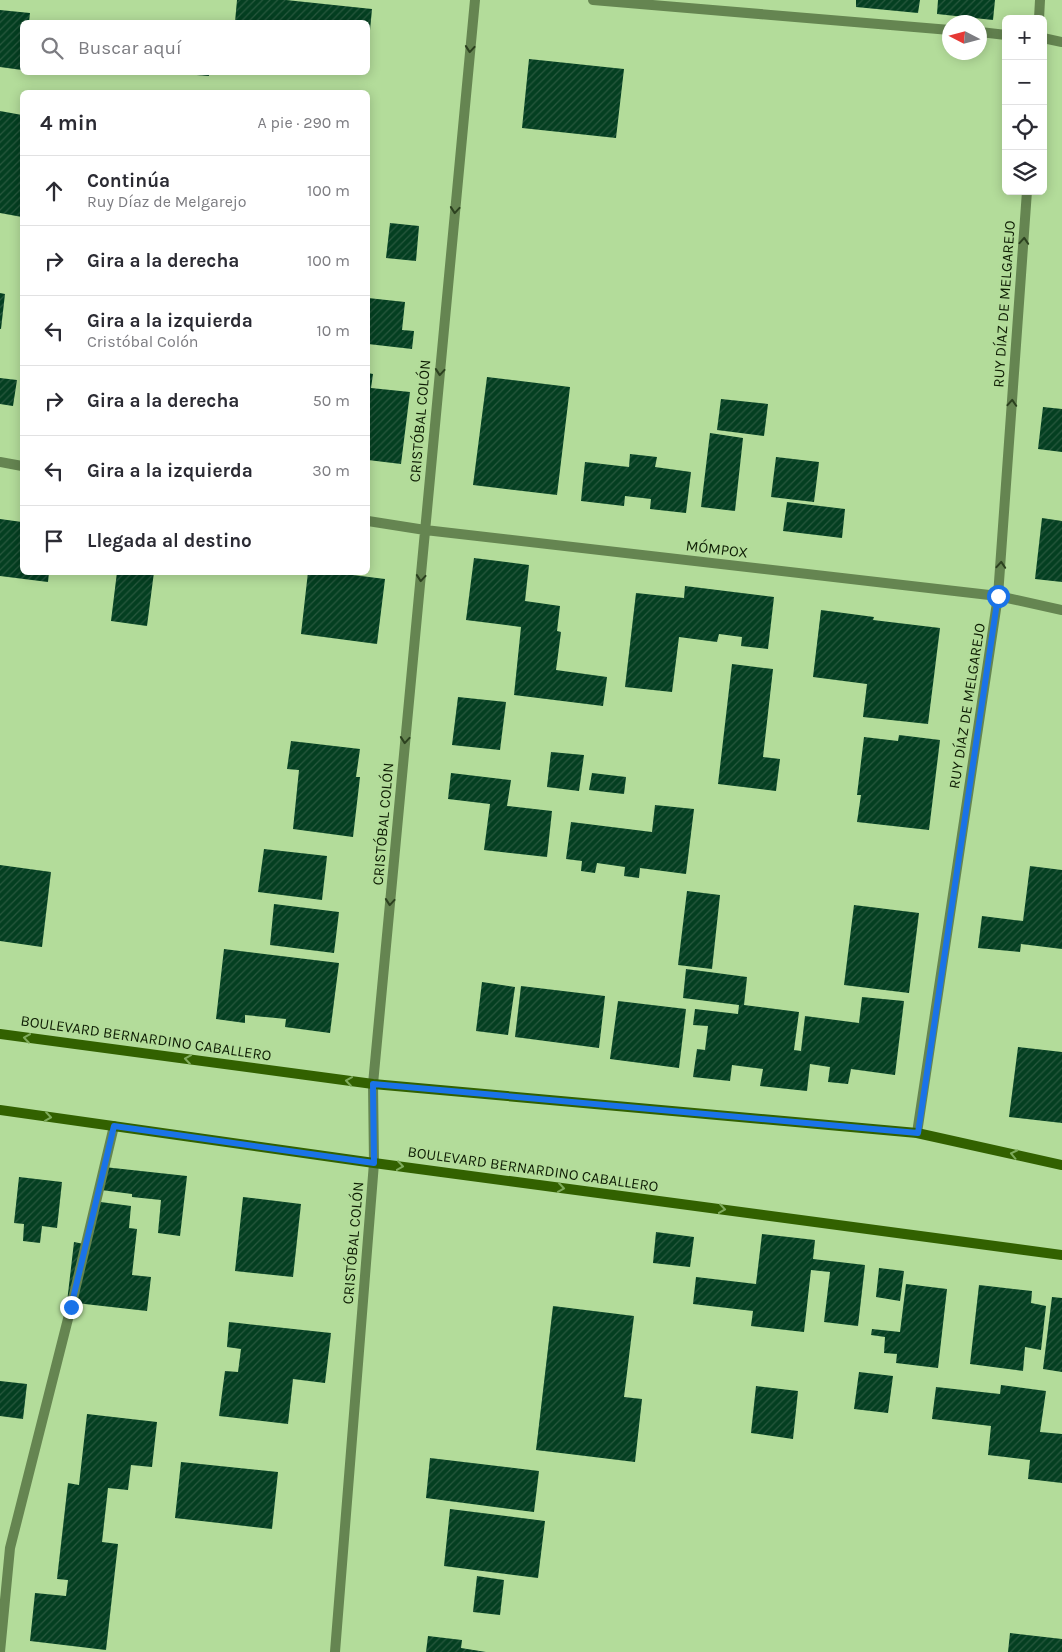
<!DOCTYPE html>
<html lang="es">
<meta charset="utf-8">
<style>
:root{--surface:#fff;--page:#f2f2f3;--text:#2b2b33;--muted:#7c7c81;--line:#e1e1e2}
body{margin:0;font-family:Karla,sans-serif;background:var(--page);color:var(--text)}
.controls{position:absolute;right:15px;top:15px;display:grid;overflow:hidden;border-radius:8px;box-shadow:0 2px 12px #0003}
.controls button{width:45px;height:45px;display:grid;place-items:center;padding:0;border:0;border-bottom:1px solid var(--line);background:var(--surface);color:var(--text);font:25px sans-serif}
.compass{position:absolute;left:942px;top:15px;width:45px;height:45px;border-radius:50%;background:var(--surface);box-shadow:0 2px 12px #0003;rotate:276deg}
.stop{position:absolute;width:15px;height:15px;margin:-11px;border:4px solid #1a73e8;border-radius:50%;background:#fff}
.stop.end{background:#1a73e8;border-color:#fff;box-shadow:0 1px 5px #0008}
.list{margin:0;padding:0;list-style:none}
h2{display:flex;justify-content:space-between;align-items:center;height:65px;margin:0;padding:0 20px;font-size:21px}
h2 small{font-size:16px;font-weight:400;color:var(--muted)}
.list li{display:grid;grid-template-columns:32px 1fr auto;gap:15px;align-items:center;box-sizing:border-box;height:70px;padding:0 20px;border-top:1px solid var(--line)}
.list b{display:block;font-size:19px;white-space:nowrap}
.list p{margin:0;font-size:16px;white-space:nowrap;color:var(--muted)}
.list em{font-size:16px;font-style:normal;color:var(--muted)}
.icon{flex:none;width:28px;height:28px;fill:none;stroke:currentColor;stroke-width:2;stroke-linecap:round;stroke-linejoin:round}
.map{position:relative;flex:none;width:1062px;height:1652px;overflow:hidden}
.search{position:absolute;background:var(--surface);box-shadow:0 2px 12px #0003;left:20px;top:20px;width:350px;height:55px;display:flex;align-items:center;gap:12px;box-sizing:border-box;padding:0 18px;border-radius:8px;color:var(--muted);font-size:19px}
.panel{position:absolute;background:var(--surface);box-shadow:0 2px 12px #0003;left:20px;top:90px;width:350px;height:485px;border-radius:8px}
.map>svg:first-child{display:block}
.building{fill:url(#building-hatch)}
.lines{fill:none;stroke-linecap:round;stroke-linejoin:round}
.service{stroke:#658551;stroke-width:10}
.minor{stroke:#658551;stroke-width:10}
.secondary{stroke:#326100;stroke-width:10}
.oneway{stroke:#2c411f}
.oneway2{stroke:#7fab5c}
.route{stroke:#1a73e8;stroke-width:6}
.labels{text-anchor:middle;stroke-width:5;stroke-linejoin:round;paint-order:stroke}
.street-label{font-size:15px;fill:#0e1d04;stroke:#b3dc9a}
</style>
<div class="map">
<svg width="1062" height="1652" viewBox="0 0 1062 1652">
<defs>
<pattern id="building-hatch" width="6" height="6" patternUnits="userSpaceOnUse" patternTransform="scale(1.25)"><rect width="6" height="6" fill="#043f21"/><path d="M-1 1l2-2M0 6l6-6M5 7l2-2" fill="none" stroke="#28583e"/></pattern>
</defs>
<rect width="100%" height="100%" fill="#b3dc9a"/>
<path class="building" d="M237,0H286L372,9L369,41H368V22H235Z
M856,0H920L918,13L856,7Z
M938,0H995L993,20L937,14Z
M0,10L30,13L29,22H22V70L0,67Z
M529,59L624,69L616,138L522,128Z
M184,72H209V76L184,74Z
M0,111L22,115V217L0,213Z
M390,223L419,226L416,261L386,258Z
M0,293L5,294L1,329H0Z
M368,298L405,302L402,330L414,331L412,349L368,344Z
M368,373L373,374L371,388L410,392L401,464L368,460Z
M487,377L570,387L557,495L473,485Z
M0,378L17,380L13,406L0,404Z
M721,399L768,404L764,436L717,430Z
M1043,407L1062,409V452L1038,449Z
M710,433L743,438L735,511L701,507Z
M630,454L657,457L655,467L691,472L686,513L650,509L651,499L625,496L624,506L581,501L585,462L629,467Z
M776,457L819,462L814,502L771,497Z
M787,502L845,509L842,538L783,531Z
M1042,518L1062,521V582L1035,579Z
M0,519L22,522V572H49L48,582L0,576Z
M474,558L529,565L525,601L560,606L557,631L561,632L556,670L607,677L603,706L514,695L521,627L466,620Z
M117,572H154L147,626L111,621Z
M308,572H329L385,579L377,644L301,634Z
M685,586L774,597L768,649L741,646L742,637L719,634L717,642L679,637L672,692L625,687L636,593L684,598Z
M821,610L874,617L873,620L940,628L928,724L863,717L867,684L813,677Z
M732,664L773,669L763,757L780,759L776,791L718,784Z
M458,697L506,702L500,750L452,745Z
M899,735L940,740L929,830L857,822L861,795H857L864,737L898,741Z
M291,741L360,749L356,777H360L353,837L293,829L299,770L287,769Z
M551,752L584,755L579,791L547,787Z
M451,773L511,780L507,806L552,811L547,857L484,850L490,804L448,799Z
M592,773L626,777L624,794L589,790Z
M655,805L694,809L686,874L640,868L639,878L624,876L625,867L597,863L595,873L581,871L582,861L566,859L571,822L652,832Z
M264,849L327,856L322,900L258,892Z
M0,865L51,872L42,947L0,941Z
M1030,866L1062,870V949L1021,944L1020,952L978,948L982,916L1023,921Z
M687,891L720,895L712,969L678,965Z
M274,904L339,912L334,953L270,945Z
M854,905L919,913L909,993L844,985Z
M224,949L339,963L330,1033L285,1027L286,1019L245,1015V1023L216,1019Z
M686,969L747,977L744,1005L799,1012L794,1050L801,1051L805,1016L859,1023L862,997L904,1001L895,1075L851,1069L848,1084L828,1082L830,1067L810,1064L807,1091L760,1086L763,1069L732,1065L730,1081L693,1077L697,1049L705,1050L708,1026L693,1025L695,1009L738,1014L739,1005L683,998Z
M482,982L515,987L508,1035L476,1031Z
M521,986L605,996L599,1048L515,1037Z
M618,1001L686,1009L679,1068L610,1059Z
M1018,1047L1062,1052V1123L1009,1117Z
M104,1167L187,1176L180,1236L158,1233L161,1200L132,1197V1194L101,1190Z
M19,1177L62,1182L57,1228L42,1226L40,1243L23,1241L24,1224L14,1223Z
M243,1197L301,1204L293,1277L235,1271Z
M93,1201L131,1206L129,1228L137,1229L132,1275L151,1277L147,1311L67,1302L74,1242L89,1245Z
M656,1232L694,1237L690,1267L653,1263Z
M762,1234L815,1240L813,1259L865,1265L858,1326L824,1322L830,1272L811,1270L804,1332L751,1326L753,1311L693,1304L696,1277L756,1284Z
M879,1268L904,1271L900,1301L876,1297Z
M906,1284L947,1289L938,1368L896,1363L897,1354L884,1353L885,1337L871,1335L872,1329L900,1332Z
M979,1285L1032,1291L1031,1303L1046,1306L1041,1350L1025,1347L1023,1371L970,1364Z
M1052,1297L1062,1298V1372L1043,1369Z
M553,1306L634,1316L624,1397L642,1399L635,1462L536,1450Z
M229,1322L331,1333L325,1383L293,1379L288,1424L219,1416L225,1371L238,1372L241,1349L227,1347Z
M859,1372L893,1376L888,1413L854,1409Z
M0,1381L27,1384L23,1419L0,1416Z
M1001,1385L1046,1391L1040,1432L1062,1434V1483L1028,1479L1030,1460L988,1455L991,1426L932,1419L936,1387L1000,1394Z
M756,1386L798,1391L793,1439L751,1433Z
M87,1414L157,1422L152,1467L131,1465L128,1490L108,1488L102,1542L118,1544L106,1650L30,1641L35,1593L66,1596L68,1580L57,1579L68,1483L79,1485Z
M430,1458L539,1471L534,1512L426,1498Z
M181,1462L278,1472L272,1529L175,1518Z
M450,1509L545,1521L538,1578L444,1566Z
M477,1576L504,1580L500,1615L473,1612Z
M1010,1633L1062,1639V1652H1008Z
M428,1636L462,1640L461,1648L486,1652H426Z"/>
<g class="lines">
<path class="service" d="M0,1652L10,1548L71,1307L114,1126"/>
<path class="minor" d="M593,0L950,30
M1039,19L1040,0
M980,32L1006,35
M1043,38L1062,42
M0,462L22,466
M368,521L425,530L998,596L1062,610
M917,1133L998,596L1027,191
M335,1652L374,1163L373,1084L475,0"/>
<path class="secondary" d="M0,1034L373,1084L917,1133L1062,1165
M0,1110L374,1163L1062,1255"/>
</g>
<defs><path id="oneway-chevron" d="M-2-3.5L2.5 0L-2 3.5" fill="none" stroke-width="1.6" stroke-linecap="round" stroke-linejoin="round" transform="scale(1.25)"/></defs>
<g class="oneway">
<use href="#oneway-chevron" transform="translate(470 49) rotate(95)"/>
<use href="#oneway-chevron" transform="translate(455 210) rotate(95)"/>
<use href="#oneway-chevron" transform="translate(1024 241) rotate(-86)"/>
<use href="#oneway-chevron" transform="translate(440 372) rotate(95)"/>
<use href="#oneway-chevron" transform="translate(1012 403) rotate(-86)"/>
<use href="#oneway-chevron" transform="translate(1001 565) rotate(-86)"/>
<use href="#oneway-chevron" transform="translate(421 578) rotate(95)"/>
<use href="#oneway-chevron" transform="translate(405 740) rotate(95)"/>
<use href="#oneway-chevron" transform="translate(390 902) rotate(95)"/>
</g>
<g class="oneway2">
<use href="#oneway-chevron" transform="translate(27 1038) rotate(-172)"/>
<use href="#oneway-chevron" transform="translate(188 1059) rotate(-172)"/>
<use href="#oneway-chevron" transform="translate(349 1081) rotate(-172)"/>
<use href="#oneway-chevron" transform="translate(48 1117) rotate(8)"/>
<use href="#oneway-chevron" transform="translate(1014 1154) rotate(-168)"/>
<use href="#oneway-chevron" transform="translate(400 1166) rotate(8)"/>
<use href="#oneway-chevron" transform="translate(561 1188) rotate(8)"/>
<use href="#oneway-chevron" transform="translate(722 1209) rotate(8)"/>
</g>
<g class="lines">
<path class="route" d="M71,1307L114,1126L374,1163L373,1084L918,1133L998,596"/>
</g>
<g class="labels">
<g class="street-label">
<text transform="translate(1004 304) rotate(-86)" y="5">RUY DÍAZ DE MELGAREJO</text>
<text transform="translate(420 421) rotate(-85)" y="5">CRISTÓBAL COLÓN</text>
<text transform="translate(717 549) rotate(7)" y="5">MÓMPOX</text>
<text transform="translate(967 706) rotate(-81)" y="5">RUY DÍAZ DE MELGAREJO</text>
<text transform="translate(383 824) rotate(-85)" y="5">CRISTÓBAL COLÓN</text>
<text transform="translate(146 1038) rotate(8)" y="5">BOULEVARD BERNARDINO CABALLERO</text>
<text transform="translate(533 1169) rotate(8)" y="5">BOULEVARD BERNARDINO CABALLERO</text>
<text transform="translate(353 1243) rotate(-85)" y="5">CRISTÓBAL COLÓN</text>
</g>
</g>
</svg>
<div class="controls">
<button>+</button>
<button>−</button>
<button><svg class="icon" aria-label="locate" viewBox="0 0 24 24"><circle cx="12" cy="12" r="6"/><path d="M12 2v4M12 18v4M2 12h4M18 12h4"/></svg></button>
<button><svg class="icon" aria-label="layers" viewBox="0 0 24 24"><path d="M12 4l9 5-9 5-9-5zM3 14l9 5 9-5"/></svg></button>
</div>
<svg class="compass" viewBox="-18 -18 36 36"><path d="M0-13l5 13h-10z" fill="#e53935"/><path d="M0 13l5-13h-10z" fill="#7c7c81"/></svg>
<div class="stop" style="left:998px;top:596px"></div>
<div class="stop end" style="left:71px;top:1307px"></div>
<div class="search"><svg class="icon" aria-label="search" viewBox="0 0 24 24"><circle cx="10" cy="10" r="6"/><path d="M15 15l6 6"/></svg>Buscar aquí</div>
<section class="panel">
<h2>4 min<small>A pie · 290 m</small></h2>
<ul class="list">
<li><svg class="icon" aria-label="ahead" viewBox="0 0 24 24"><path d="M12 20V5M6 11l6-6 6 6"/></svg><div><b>Continúa</b><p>Ruy Díaz de Melgarejo</p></div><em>100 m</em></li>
<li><svg class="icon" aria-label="right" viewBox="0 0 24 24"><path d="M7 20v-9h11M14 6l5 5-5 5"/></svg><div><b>Gira a la derecha</b></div><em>100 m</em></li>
<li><svg class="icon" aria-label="left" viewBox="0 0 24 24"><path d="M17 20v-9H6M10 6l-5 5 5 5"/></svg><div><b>Gira a la izquierda</b><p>Cristóbal Colón</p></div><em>10 m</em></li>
<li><svg class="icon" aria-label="right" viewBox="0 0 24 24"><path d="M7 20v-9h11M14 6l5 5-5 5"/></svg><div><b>Gira a la derecha</b></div><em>50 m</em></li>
<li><svg class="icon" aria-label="left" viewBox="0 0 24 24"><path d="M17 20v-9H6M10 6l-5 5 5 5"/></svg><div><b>Gira a la izquierda</b></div><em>30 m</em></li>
<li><svg class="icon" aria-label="arrive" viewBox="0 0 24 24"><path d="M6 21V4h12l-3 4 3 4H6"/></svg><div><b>Llegada al destino</b></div></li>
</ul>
</section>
</div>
